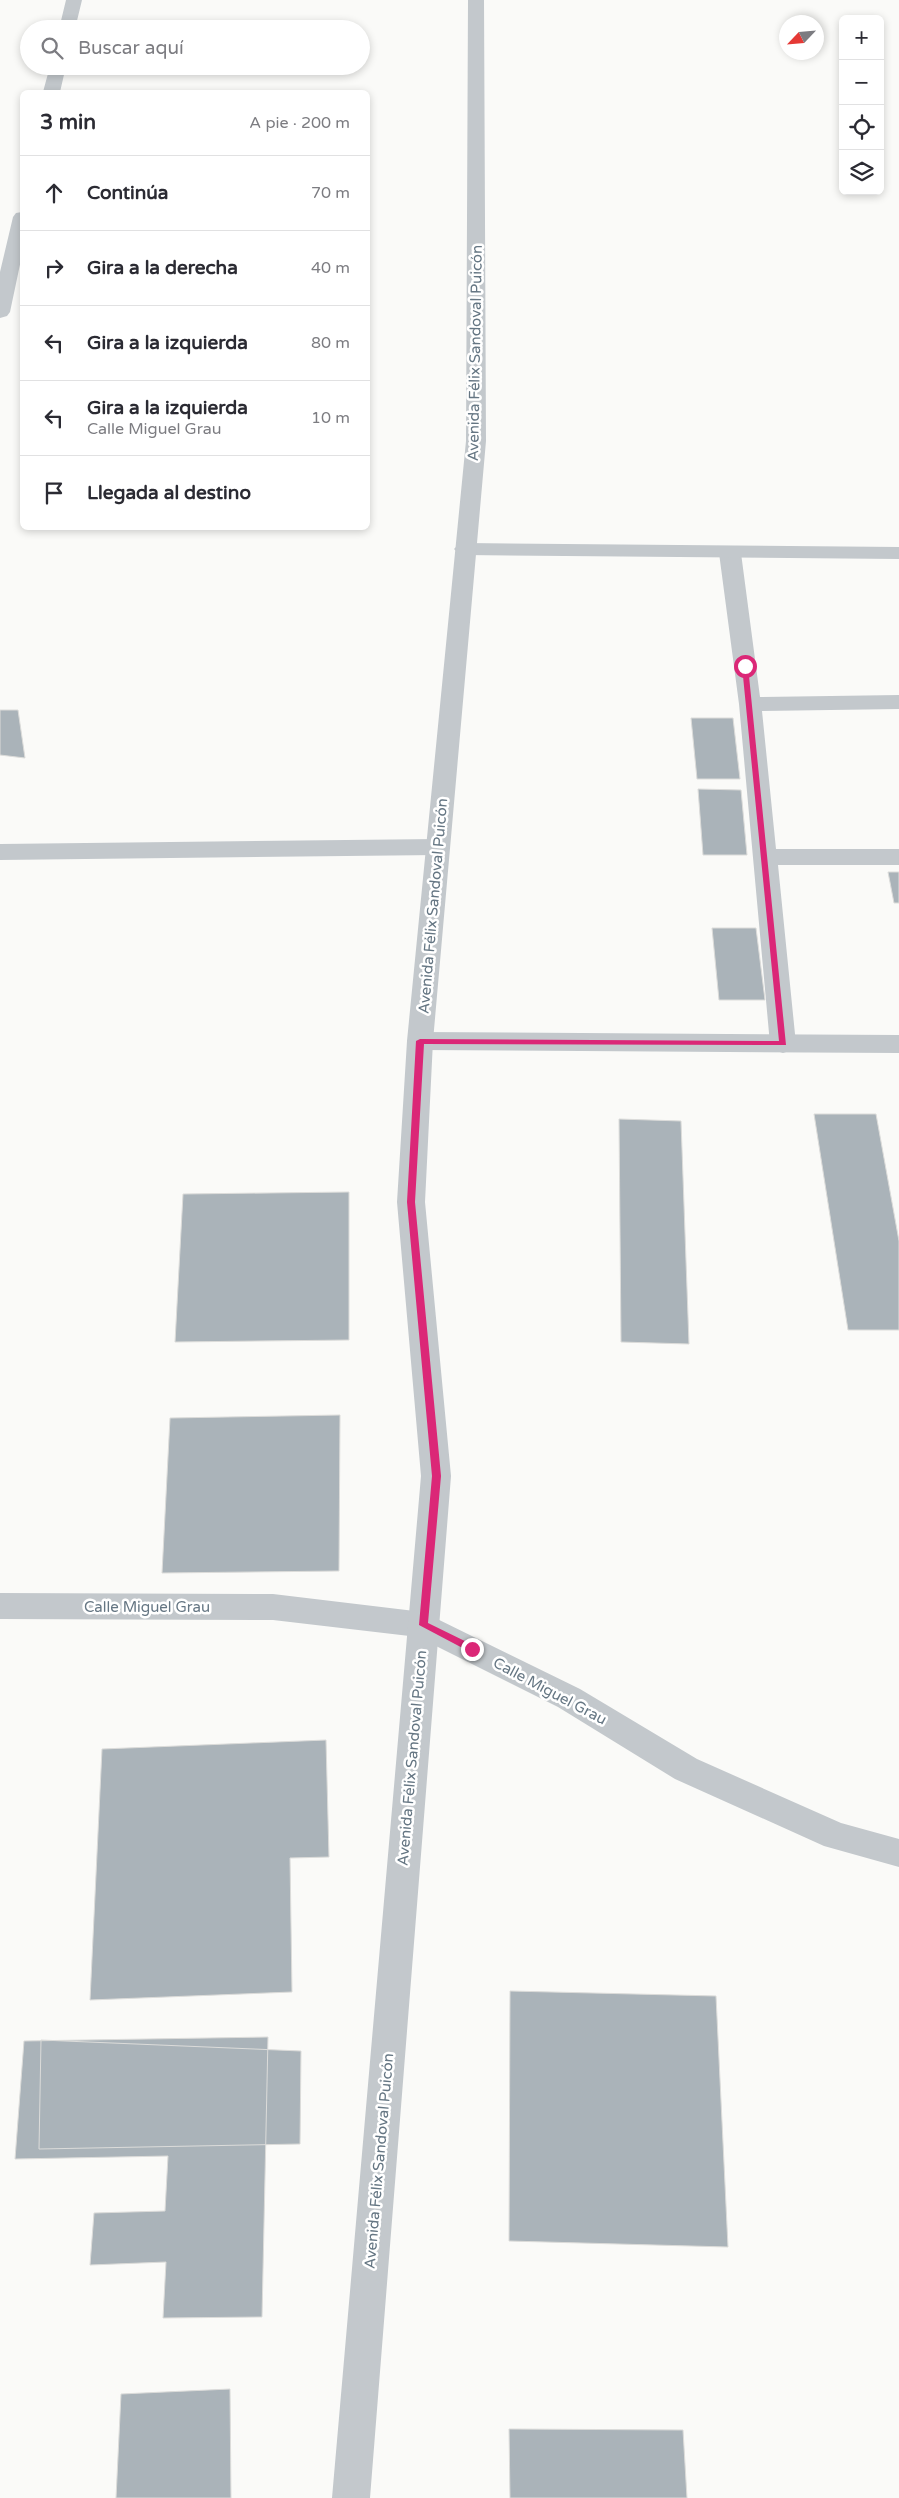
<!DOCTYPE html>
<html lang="es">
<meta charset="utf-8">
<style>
:root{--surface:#fff;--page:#f7f7f7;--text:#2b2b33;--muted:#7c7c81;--line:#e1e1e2}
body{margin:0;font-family:"Varela Round",sans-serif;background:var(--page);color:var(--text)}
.controls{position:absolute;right:15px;top:15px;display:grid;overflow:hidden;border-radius:8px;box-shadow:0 2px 8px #0003}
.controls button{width:45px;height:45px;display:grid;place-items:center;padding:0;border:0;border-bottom:1px solid var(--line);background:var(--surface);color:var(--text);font:25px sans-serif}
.compass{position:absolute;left:779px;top:15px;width:45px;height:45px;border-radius:50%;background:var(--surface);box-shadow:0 2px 8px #0003;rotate:244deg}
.stop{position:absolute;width:15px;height:15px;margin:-11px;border:4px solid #db2777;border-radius:50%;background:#fff}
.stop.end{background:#db2777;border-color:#fff;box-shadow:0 1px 5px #0008}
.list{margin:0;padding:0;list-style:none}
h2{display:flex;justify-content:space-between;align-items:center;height:65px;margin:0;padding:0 20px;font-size:21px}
h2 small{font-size:16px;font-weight:400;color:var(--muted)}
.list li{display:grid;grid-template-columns:32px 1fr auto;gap:15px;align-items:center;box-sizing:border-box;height:75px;padding:0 20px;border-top:1px solid var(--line)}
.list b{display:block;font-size:19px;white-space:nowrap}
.list p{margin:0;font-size:16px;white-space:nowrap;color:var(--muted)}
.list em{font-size:16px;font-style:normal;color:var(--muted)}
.icon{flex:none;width:28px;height:28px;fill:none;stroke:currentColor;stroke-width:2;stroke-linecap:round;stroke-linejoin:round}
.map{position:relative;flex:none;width:899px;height:2498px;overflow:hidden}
.search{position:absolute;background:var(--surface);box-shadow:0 2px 8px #0003;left:20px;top:20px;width:350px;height:55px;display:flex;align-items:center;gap:12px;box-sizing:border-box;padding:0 18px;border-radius:28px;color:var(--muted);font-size:19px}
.panel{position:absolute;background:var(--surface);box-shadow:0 2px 8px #0003;left:20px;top:90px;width:350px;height:440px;border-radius:8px}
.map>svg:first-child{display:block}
.building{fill:#aab3b9;stroke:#dcdcda}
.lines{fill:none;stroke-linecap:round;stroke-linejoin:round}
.pedestrian{fill:#c3c8cc;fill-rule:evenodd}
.minor{fill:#c3c8cc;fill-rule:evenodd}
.tertiary{fill:#c3c8cc;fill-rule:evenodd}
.route{fill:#db2777}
.labels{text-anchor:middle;stroke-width:5;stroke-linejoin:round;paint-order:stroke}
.street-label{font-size:15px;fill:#657683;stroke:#fff}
</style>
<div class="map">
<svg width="899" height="2498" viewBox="0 0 899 2498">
<rect width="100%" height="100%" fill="#fafaf8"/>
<path class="building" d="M0,710H18L25,758L0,755Z
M691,718H733L740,779H697Z
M698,789L741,790L747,855H703Z
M888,872H899V903H894Z
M712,928H756L765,1000H719Z
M814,1114H876L899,1241V1330H848Z
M619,1119L681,1121L689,1344L621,1342Z
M349,1192V1340L175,1342L183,1194Z
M340,1415L339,1571L162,1573L170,1418Z
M326,1740L329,1857L290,1858L292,1992L90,2000L102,1749Z
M510,1991L716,1996L728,2247L509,2241Z
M268,2037L262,2317L163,2318L166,2262L90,2265L94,2213L165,2211L168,2156L15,2159L24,2041Z
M41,2040L301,2051L300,2144L39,2149Z
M230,2389L231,2498H116L121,2394Z
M509,2429L683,2430L687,2498H510Z"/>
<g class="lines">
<path class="pedestrian" d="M730,547L737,549L741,553L760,697L899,695V709L762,711L776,849H899V865H778L796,1044L792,1050L783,1053L774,1050L770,1044L739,704L719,553L723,549Z"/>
<path class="minor" d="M66,0H82L75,29H59Z
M50,66H66L60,92H43Z
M22,212V255L10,312L7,316L0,318V272L13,217L16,213Z
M465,543L899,547V559L465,555L458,553L454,549L458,545Z
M438,839L446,842L450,847L446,852L438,855L0,860V844Z
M420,1032L899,1035V1053L420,1050L411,1047L407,1041L411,1035Z
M0,1593L273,1594L423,1612L580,1689L697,1759L841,1823L899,1839V1867L824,1846L675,1779L558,1707L418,1637L273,1620L0,1619Z"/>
<path class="tertiary" d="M468,0H484L486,441L433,1041L425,1202L451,1476L370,2498H332L421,1476L397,1202L407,1041L466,441Z"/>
</g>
<path class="route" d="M745,664L748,666L786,1045L424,1044L415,1202L441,1476L428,1623L475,1646V1652L472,1653L419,1625L432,1476L407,1202L416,1041L420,1039L779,1041L742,666Z"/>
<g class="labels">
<g class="street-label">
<text transform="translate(475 353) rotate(-89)" y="5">Avenida Félix Sandoval Puicón</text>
<text transform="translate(433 906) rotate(-85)" y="5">Avenida Félix Sandoval Puicón</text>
<text x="147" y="1612">Calle Miguel Grau</text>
<text transform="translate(550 1691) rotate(28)" y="5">Calle Miguel Grau</text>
<text transform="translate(412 1758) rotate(-85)" y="5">Avenida Félix Sandoval Puicón</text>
<text transform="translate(379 2161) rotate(-85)" y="5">Avenida Félix Sandoval Puicón</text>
</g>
</g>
</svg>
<div class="controls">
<button>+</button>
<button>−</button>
<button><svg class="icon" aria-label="locate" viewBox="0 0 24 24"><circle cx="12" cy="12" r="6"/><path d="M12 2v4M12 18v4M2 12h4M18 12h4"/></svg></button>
<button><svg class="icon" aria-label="layers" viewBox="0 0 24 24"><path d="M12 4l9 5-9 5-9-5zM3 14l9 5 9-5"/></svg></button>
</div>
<svg class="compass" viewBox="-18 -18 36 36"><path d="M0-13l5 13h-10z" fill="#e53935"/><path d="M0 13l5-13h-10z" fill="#7c7c81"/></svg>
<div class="stop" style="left:745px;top:666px"></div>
<div class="stop end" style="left:472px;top:1649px"></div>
<div class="search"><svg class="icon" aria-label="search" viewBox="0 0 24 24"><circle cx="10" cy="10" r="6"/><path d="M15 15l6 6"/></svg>Buscar aquí</div>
<section class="panel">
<h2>3 min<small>A pie · 200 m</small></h2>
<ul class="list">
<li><svg class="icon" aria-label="ahead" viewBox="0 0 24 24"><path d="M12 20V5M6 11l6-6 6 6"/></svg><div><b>Continúa</b></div><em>70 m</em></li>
<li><svg class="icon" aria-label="right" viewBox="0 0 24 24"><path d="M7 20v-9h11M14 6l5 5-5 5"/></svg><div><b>Gira a la derecha</b></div><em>40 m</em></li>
<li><svg class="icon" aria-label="left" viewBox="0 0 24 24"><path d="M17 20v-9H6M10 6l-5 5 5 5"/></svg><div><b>Gira a la izquierda</b></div><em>80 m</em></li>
<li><svg class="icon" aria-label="left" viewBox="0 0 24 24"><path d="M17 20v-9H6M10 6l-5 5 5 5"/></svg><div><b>Gira a la izquierda</b><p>Calle Miguel Grau</p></div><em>10 m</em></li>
<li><svg class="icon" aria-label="arrive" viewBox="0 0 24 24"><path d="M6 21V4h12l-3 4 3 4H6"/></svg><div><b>Llegada al destino</b></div></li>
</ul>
</section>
</div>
